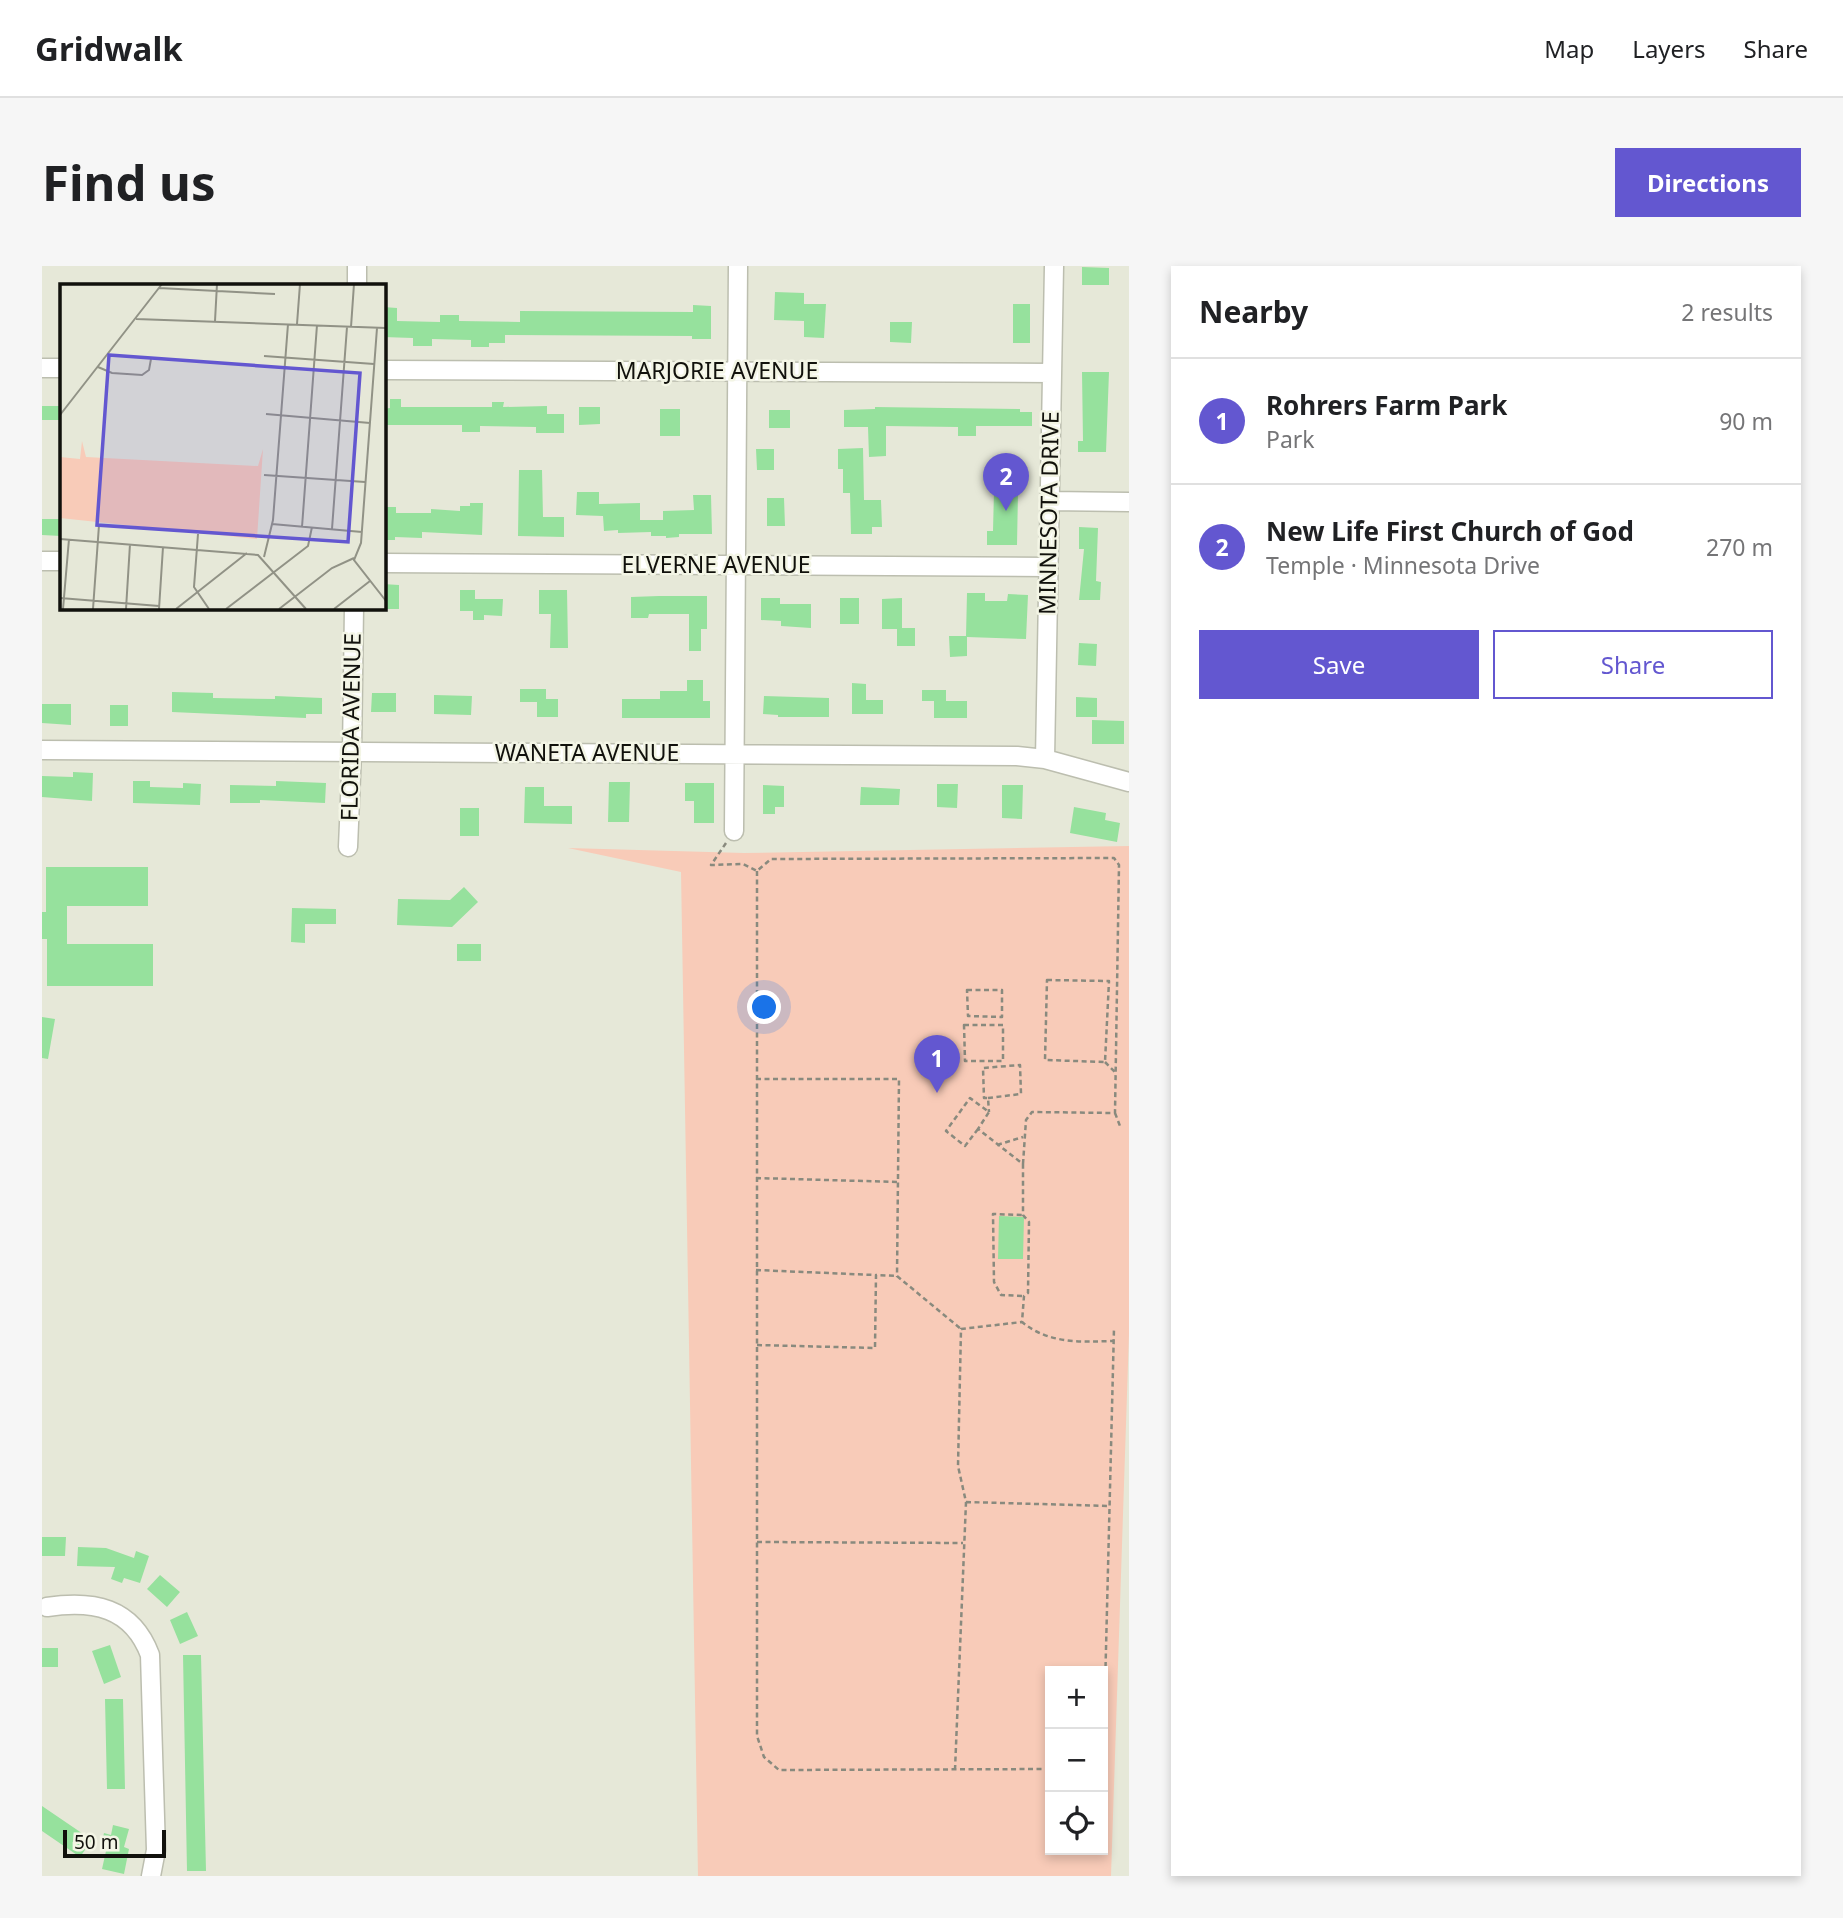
<!DOCTYPE html>
<meta charset="utf-8">
<style>
:root{--surface:#fff;--page:#f6f6f6;--text:#202124;--muted:#757577;--line:#e0e0e0;--accent:#6357d0}
body{margin:0;font-family:"Noto Sans",sans-serif;background:var(--page);color:var(--text)}
.controls{position:absolute;right:21px;bottom:21px;display:grid;overflow:hidden;border-radius:0px;box-shadow:0 4px 10px #0003}
.controls button{width:63px;height:63px;display:grid;place-items:center;padding:0;border:0;border-bottom:2px solid var(--line);background:var(--surface);color:var(--text);font:35px sans-serif}
.scale{position:absolute;left:21px;bottom:18px;width:103px;box-sizing:border-box;padding-left:7px;border:4px solid #11110c;border-top:0;font-size:19px;line-height:24px;white-space:nowrap;color:#11110c;-webkit-text-stroke:5px #f3f5e5;paint-order:stroke}
.you{position:absolute;left:723px;top:742px;width:24px;height:24px;margin:-18px;border:5px solid #fff;border-radius:50%;background:#1a73e8;box-shadow:0 0 0 10px #1a73e833}
.badge{display:grid;place-items:center;width:46px;height:46px;border-radius:50%;background:var(--accent);color:#fff;font-size:23px;font-weight:700}
.pin{position:absolute;translate:-50% -58px;filter:drop-shadow(0 2px 4px #0008)}
.pin::after{content:'';position:absolute;top:37px;width:24px;height:21px;background:inherit;clip-path:polygon(0 0,100% 0,50% 100%)}
.list{margin:0;padding:0;list-style:none}
h2{display:flex;justify-content:space-between;align-items:center;height:91px;margin:0;padding:0 28px;font-size:30px}
h2 small{font-size:23px;font-weight:400;color:var(--muted)}
.list li{display:grid;grid-template-columns:46px 1fr auto;gap:21px;align-items:center;box-sizing:border-box;height:126px;padding:0 28px;border-top:2px solid var(--line)}
.list b{display:block;font-size:26px;white-space:nowrap}
.list p{margin:0;font-size:23px;white-space:nowrap;color:var(--muted)}
.list em{font-size:23px;font-style:normal;color:var(--muted)}
.actions{display:flex;gap:14px;padding:21px 28px}
.actions a{flex:1;padding:16px 0;border:2px solid var(--accent);border-radius:0px;text-align:center;font-size:24px;color:var(--accent)}
.actions .main{background:var(--accent);color:#fff}
.icon{flex:none;width:38px;height:38px;fill:none;stroke:currentColor;stroke-width:2;stroke-linecap:round;stroke-linejoin:round}
.map{position:relative;flex:none;width:1087px;height:1610px;overflow:hidden;border-radius:0px}
header{display:flex;align-items:center;gap:42px;box-sizing:border-box;height:98px;padding:0 35px;background:var(--surface);border-bottom:2px solid var(--line)}
header strong{font-size:33px}
nav{display:flex;gap:38px;margin-inline-start:auto;font-size:24px}
.intro{display:flex;align-items:center;justify-content:space-between;box-sizing:border-box;height:168px;padding:0 42px}
h1{margin:0;font-size:49px}
.button{padding:18px 32px;border-radius:0px;background:var(--accent);color:#fff;font-size:24px;font-weight:700}
main{display:flex;gap:42px;padding:0 42px}
aside{flex:1;background:var(--surface);border-radius:0px;box-shadow:0 4px 10px #0003}
.map>svg:first-child{display:block}
.green{fill:#f8cbb8;fill-rule:evenodd}
.building{fill:#96e19d}
.lines{fill:none;stroke-linecap:round;stroke-linejoin:round}
.minor-casing{stroke:#bcbeaf;stroke-width:21}
.path{stroke:#898a7e;stroke-width:2.5;stroke-dasharray:5 3.5;stroke-linecap:butt}
.minor{stroke:#fff;stroke-width:18}
.labels{text-anchor:middle;stroke-width:5;stroke-linejoin:round;paint-order:stroke}
.street-label{font-size:23px;fill:#11110c;stroke:#f3f5e5}
.inset-road{fill:none;stroke:#919286;stroke-width:2}
.view{fill:#6357d0;fill-opacity:0.15;stroke:#6357d0;stroke-width:3.5}
.inset-edge{fill:none;stroke:#11110c;stroke-width:3.5}
</style>
<header>
<strong>Gridwalk</strong>
<nav><a>Map</a><a>Layers</a><a>Share</a></nav>
</header>
<div class="intro"><h1>Find us</h1><a class="button">Directions</a></div>
<main>
<div class="map">
<svg width="1087" height="1610" viewBox="0 0 1087 1610">
<rect width="100%" height="100%" fill="#e6e8d8"/>
<path class="green" d="M1087,580V1068L1069,1610H656L639,606L526,582L702,587ZM1008,1405H1061V1584H1008Z"/>
<path class="building" d="M1040,1L1067,2V19H1040Z
M733,26L762,27V38H784L782,72L762,71V55L732,54Z
M971,38H988V77H971Z
M651,39L669,40V73H650V70L463,69V77H447V81H429V74L390,73V80H371V72L341,71V41L355,42V55L398,56V49H417V55L478,56V45L651,46Z
M848,56H870L869,77L848,76Z
M1040,106H1067L1064,186H1036V175H1041Z
M348,133H359V141H450V136H462L461,141L505,140V148H522V167H494V161L438,160V166H420V159H341V143L348,142Z
M0,140H19V154H0Z
M537,141H558V158L537,159Z
M833,141L978,143V146H990V160H934V170H916V161L844,160V190L827,191L826,161H802V144L833,143Z
M618,143H638V170H618Z
M727,144H748V162H727Z
M821,182L822,234H839L840,261H830V268H809L808,227H801V203H796V183Z
M714,183H732V204H715Z
M477,204H500L501,251H522V271L476,270Z
M952,225L976,226L975,279H945V265H951Z
M535,226H557V238L598,237V254H621V245L652,244L651,229H669L670,268H637V271L624,272V270H609V266L576,267V264L562,265L561,250L534,249Z
M725,232H742L743,260H725Z
M428,237H441L440,269L380,266V272L353,271V274H341V241H354V247H389V243L418,245V240H428Z
M0,253H19V270L0,269Z
M1037,261L1056,262L1054,315L1059,316L1058,334H1037L1042,283H1037Z
M341,318L357,319V343H341Z
M418,324H433V333H461L460,350L442,349V354H431V345H418Z
M497,324H525L526,382H508L509,348H497Z
M925,327H943V335H965L966,328L986,329L984,373L925,371V390L908,391L907,370H924Z
M617,330H665V363H659V385H647V348H607L606,352H589V331Z
M719,332H738V338H769V362L739,360V355L719,354Z
M798,332H817V358H798Z
M860,332V362H873V380H855V363H840V333Z
M1037,377L1055,378L1054,400L1036,399Z
M645,414H661V435H668V452H580V433H618V425H645Z
M810,417L824,418V434H841V448H810Z
M478,423H504V433H516V451H495V436H478Z
M880,424H904V435H925V452H892V435H880Z
M130,426L171,427V432L233,433V430L280,432V448H264V452L130,446Z
M330,427H354V446H329Z
M392,429L430,430L429,449L392,448Z
M722,430L787,432V451H736V449L721,448Z
M1034,431L1055,432V451H1034Z
M0,438H29V459L0,457Z
M68,439H86V460H68Z
M1050,454L1082,455V478H1050Z
M31,506L51,507L50,535L0,531V510L31,511Z
M91,515H108V521L141,522V517L159,518L158,539L91,537Z
M234,515L284,517L283,537L218,534V537H188V519L234,520Z
M567,516H588L587,556H566Z
M643,517H672V557H652V535H643Z
M895,518H916L915,542L895,541Z
M721,519L742,520V541H733V548H721Z
M960,519H981L980,553L960,552Z
M483,521H502V540H530V558L482,557Z
M819,521L858,523L857,539H818Z
M1032,541L1064,547L1063,554L1078,557L1075,576L1028,567Z
M418,542H437V570H418Z
M4,601H106V640H25V678H111V720H5V673H0V646H4Z
M422,621L436,636L410,661L355,659L356,633L408,634Z
M250,642L294,643V658H263V677L249,676Z
M415,678H439V695H415Z
M0,751L13,753L6,793L0,792Z
M957,950L982,951L981,993H956Z
M0,1271H24L23,1290H0Z
M36,1281L64,1282L92,1292L94,1285L107,1290L98,1317L82,1312L80,1317L69,1313L73,1301L35,1300Z
M118,1309L138,1326L125,1341L105,1323Z
M145,1346L156,1370L138,1378L128,1354Z
M68,1379L79,1411L62,1418L50,1385Z
M0,1382H16V1401H0Z
M141,1389H159L164,1605H145Z
M63,1433H81L83,1523H65Z
M0,1540L50,1574L38,1591L0,1565Z
M71,1559L87,1563L82,1581L87,1583L82,1608L60,1603L64,1585L58,1584L62,1567L69,1569Z"/>
<g class="lines">
<g class="minor-casing">
<path id="minor" d="M315,19V0
M0,102H19
M341,104L1010,107
M1007,235L1087,236
M0,295H19
M341,297L1006,301
M0,484L975,490L1003,493L1087,516
M1003,493L1012,0
M692,565L696,0
M306,581L310,486L312,341
M5,1341C51,1334 90,1341 108,1389L114,1584L109,1610"/>
</g>
<path class="path" d="M684,577L669,599L701,598L715,605L729,593L1072,592L1077,599L1073,847L990,846L984,854L981,898
M715,605V1470L722,1491L737,1504L1008,1503
M1005,714L1067,715L1063,796L1003,794Z
M925,724H960V751L926,750Z
M922,759H961V795H923Z
M1063,796L1073,806
M714,813H857L855,1010L919,1063
M946,832L979,828L978,799L941,802L942,832H946L947,846
M1073,847L1078,860
M936,863L923,880L904,865L928,832L947,846L936,863L981,898V949L987,956L986,1027L982,1030L980,1056C1007,1078 1038,1076 1071,1075
M955,879L981,871
M714,912L856,916
M714,1004L833,1009
M980,1030L959,1029L952,1016L951,948L981,949
M715,1079L833,1082L834,1009L855,1010
M924,1236L1068,1240
M715,1276L921,1277
M1061,1503L1072,1062
M913,1504L924,1236L916,1200L919,1063L980,1056"/>
<use href="#minor" class="minor"/>
</g>
<g class="labels">
<g class="street-label">
<text x="675" y="113">MARJORIE AVENUE</text>
<text transform="translate(1007 247) rotate(-89)" y="8">MINNESOTA DRIVE</text>
<text x="674" y="307">ELVERNE AVENUE</text>
<text transform="translate(309 461) rotate(-89)" y="8">FLORIDA AVENUE</text>
<text x="545" y="495">WANETA AVENUE</text>
</g>
</g>
<g transform="translate(18 18)">
<rect width="326" height="326" fill="#e6e8d8"/>
<path d="M22,157L26,173L198,182L203,165L197,255L0,234V173L20,175Z" fill="#f8cbb8"/>
<path class="inset-road" d="M99,4L215,10M76,35L326,44M155,37L157,0M237,40L240,0M291,43L294,0M317,44L301,259L294,276L326,317M204,72L314,80M38,83L52,89L82,91L89,86L91,75M206,130L310,139M0,131L102,0M204,191L305,198M212,240L302,248M242,243L257,41M272,245L287,43M138,250L134,303L149,325M0,255L198,271L246,325M204,273L213,236L228,40M0,314L99,322M3,325L9,255M33,325L39,241M66,325L70,260M99,325L103,263M116,325L187,269M166,325L248,262L252,243M219,325L272,284L294,274M274,325L310,297"/>
<path class="view" d="M49,71L300,89L288,258L37,241Z"/>
<rect width="326" height="326" class="inset-edge"/>
</g>
</svg>
<div class="controls">
<button>+</button>
<button>−</button>
<button><svg class="icon" aria-label="locate" viewBox="0 0 24 24"><circle cx="12" cy="12" r="6"/><path d="M12 2v4M12 18v4M2 12h4M18 12h4"/></svg></button>
</div>
<div class="scale">50 m</div>
<div class="you"></div>
<div class="pin badge" style="left:895px;top:827px">1</div>
<div class="pin badge" style="left:964px;top:245px">2</div>
</div>
<aside>
<h2>Nearby<small>2 results</small></h2>
<ul class="list">
<li><span class="badge">1</span><div><b>Rohrers Farm Park</b><p>Park</p></div><em>90 m</em></li>
<li><span class="badge">2</span><div><b>New Life First Church of God</b><p>Temple · Minnesota Drive</p></div><em>270 m</em></li>
</ul>
<div class="actions"><a class="main">Save</a><a>Share</a></div>
</aside>
</main>
